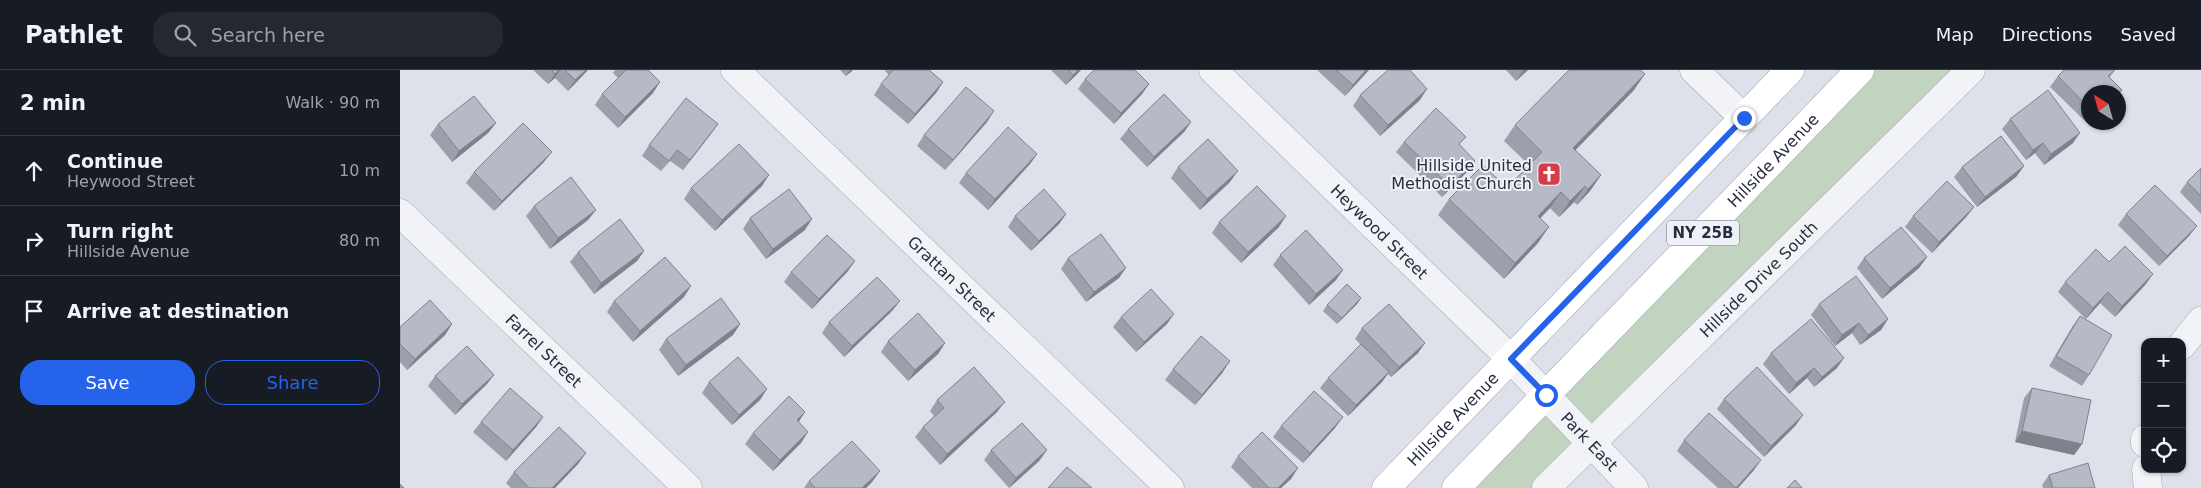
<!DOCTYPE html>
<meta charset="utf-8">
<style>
:root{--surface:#171b24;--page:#242831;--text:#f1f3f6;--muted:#9ea1a6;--line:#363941;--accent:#2563eb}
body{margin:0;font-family:"DejaVu Sans",sans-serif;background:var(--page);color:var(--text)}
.controls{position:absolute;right:15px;bottom:15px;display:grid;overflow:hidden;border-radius:10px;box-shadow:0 1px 4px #0004}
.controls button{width:45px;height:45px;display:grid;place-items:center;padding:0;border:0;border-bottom:1px solid var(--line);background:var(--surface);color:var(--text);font:25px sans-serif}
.compass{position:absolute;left:1681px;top:15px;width:45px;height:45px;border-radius:50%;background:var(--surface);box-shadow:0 1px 4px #0004;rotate:323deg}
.stop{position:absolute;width:15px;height:15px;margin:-11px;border:4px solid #2563eb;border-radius:50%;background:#fff}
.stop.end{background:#2563eb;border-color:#fff;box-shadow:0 1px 5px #0008}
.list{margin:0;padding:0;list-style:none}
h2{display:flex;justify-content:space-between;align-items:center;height:65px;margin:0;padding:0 20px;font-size:21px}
h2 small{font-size:16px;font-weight:400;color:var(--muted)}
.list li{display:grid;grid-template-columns:32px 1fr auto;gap:15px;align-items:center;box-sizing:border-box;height:70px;padding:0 20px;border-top:1px solid var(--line)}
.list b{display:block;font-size:19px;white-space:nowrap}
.list p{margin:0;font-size:16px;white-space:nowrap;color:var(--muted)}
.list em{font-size:16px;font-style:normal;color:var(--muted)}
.actions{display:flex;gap:10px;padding:15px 20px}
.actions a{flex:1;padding:11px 0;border:1px solid var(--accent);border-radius:20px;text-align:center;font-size:18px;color:var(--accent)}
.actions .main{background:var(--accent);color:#fff}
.icon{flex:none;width:28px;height:28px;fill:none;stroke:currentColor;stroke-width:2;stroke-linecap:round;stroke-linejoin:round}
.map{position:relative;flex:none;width:1801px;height:418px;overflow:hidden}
header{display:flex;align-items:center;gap:30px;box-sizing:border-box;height:70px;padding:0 25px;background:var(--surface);border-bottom:1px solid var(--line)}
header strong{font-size:24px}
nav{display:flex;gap:28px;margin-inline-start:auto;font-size:18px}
.search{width:350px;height:45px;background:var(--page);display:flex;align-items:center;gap:12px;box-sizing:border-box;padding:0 18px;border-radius:20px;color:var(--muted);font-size:19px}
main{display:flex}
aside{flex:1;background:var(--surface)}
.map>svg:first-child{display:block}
.green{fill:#c2d3bf}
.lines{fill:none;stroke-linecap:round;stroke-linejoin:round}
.street-casing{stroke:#a3a8b3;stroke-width:29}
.primary-casing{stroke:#9da5b5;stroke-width:29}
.street{stroke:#f1f3f7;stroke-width:28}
.primary{stroke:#fff;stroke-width:28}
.wall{fill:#9ca0aa}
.shaded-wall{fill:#7f828b}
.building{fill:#b5bac6;stroke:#7f828b}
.route{stroke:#2563eb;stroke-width:6}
.labels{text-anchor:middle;stroke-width:4;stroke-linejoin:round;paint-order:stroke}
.shield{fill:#eef1f6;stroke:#636877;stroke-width:1}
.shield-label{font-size:15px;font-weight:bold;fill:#272e40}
.street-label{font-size:16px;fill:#272e40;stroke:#eef1f6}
.poi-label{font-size:16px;fill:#272e40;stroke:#eef1f6;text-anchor:end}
</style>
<header>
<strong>Pathlet</strong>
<div class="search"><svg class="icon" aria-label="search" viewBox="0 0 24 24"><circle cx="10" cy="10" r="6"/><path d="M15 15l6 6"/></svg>Search here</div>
<nav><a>Map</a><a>Directions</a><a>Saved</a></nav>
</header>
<main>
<aside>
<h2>2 min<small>Walk · 90 m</small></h2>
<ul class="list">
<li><svg class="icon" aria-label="ahead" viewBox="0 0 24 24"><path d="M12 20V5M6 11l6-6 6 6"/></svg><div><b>Continue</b><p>Heywood Street</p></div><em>10 m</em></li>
<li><svg class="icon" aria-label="right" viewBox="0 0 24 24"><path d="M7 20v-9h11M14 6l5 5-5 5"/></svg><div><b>Turn right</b><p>Hillside Avenue</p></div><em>80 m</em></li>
<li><svg class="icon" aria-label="arrive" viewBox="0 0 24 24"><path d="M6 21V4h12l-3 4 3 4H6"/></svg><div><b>Arrive at destination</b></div></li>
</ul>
<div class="actions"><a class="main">Save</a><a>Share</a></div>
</aside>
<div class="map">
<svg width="1801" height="418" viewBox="0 0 1801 418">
<rect width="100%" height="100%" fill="#dee1e9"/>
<path class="green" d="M1460,0H1571L1146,418H1056Z"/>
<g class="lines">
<g class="street-casing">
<g id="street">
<path id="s1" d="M335,0L770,418"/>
<path id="s2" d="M813,0L1111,289L1234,418"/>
<path d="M1294,0L1344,48"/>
<path id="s3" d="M0,143L288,418"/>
<path d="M1782,275L1801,251"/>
<path d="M1745,369V373"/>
<path d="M1746,399L1748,418"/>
<path id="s4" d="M1146,418L1571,0"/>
</g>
</g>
<g class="primary-casing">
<g id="primary">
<path id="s5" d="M986,418L1390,0"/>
<path id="s6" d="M1056,418L1460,0"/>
</g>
</g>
<use href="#street" class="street"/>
<use href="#primary" class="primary"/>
</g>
<path class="wall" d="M133,0H188L168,21L155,8L148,14Z
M215,0H248L253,23L218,58L195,35L202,24L218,8L213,3Z
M440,0H453L446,6Z
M485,0H529L543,12L536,23L508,54L474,25L481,14L489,5L485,1Z
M651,0H681L666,15Z
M917,0H969L945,26Z
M1106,0H1128L1116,11Z
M1715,0L1709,8L1722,20L1718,25V22H1688V52H1693L1690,56L1650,17L1658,6Z
M685,9L749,14L742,24L714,54L678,19Z
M1234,20L1175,80L1201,105L1190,121L1177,135L1174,132L1159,147L1150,138L1140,148L1138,173L1104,209L1038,145L1049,129L1107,118L1129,95L1104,71L1115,55Z
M960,25L1020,30L980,66L953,36Z
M1610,49L1673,73L1644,95L1635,83L1626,90L1602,59Z
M587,52L545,100L517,76L524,65Z
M791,52L784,62L747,97L720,69L728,59Z
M96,53L88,63L52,92L30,65L38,54Z
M318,54L283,100L270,91L261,101L242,86L249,75Z
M1004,72L1060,76L1068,101L1042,127L996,82Z
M637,84L630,94L588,140L559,113L566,103Z
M144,92L94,141L66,113L74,102Z
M1624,96L1616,107L1577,137L1554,107L1562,97Z
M778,97L830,112L800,140L771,108Z
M1801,98V144L1780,122L1787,112Z
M362,116L315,161L284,129L291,118Z
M134,136L188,150L150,179L126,146Z
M1574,137L1566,147L1532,183L1505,157L1513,146Z
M666,144L659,154L631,181L608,157L615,146Z
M1726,144L1789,166L1759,196L1718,155Z
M350,148L405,160L366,189L343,159Z
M819,152L879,157L841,193L812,163Z
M244,181L237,191L194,224L170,192L178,182Z
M880,185L936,210L909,235L873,195Z
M1527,187L1519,198L1482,229L1457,198L1464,188Z
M668,188L719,208L686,232L661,199Z
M1709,192L1746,214L1715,247L1700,233L1686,249L1658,222L1665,212Z
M448,201L412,239L384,212L391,202Z
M284,227L233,272L207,242L214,231Z
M961,228L957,234L937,254L923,241L927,235Z
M500,231L492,241L444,287L422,263L429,252Z
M1419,234L1488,249L1481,260L1460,275L1452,263L1435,276L1411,245Z
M1680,246L1689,305L1682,316L1649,296L1672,257Z
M721,247L767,254L736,282L713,257Z
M52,254L45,265L7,300L0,292V257Z
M340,254L333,265L278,306L259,280L266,269Z
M962,258L1025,273L1018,283L991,307L988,304L982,312L948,346L920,318L928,308L961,275L955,269Z
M488,271L545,273L538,284L508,311L481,282Z
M1371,283L1437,298L1414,317L1407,308L1389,324L1363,294Z
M773,299L823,302L795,335L765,310Z
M94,305L86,315L55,345L28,316L35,306Z
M309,312L367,319L360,330L332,355L302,323Z
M1632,318L1682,374L1674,385L1615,372L1624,328Z
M1324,329L1396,355L1364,387L1317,339Z
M537,330L597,342L540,395L515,367L523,357L534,346L530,341Z
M405,342L398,352L408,362L401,373L373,401L345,374L353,363Z
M143,347L136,357L106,391L73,362L81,352Z
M881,356L935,358L903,393L873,367Z
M1284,370L1354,400L1338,418H1318L1277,381Z
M591,380H647L639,391L609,418L584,390Z
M838,386L891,409L881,418H852L831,397Z
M178,394L155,418H111L106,413L114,402Z
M480,401L472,412L466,418H404L409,411Z
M1649,405L1695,418H1643L1642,415Z"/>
<path class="shaded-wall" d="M159,0H160L155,8L148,14L155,4Z
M186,0H188L168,21L175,10Z
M450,0H453L446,6Z
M678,0H681L666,15L673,5Z
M966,0H969L945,26L953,15Z
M1123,0H1128L1116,11Z
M1245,4L1234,20L1162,94L1173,78Z
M260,12L253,23L218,58L225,47Z
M543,12L536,23L508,54L515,44Z
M749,14L742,24L714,54L721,43Z
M1027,19L1020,30L980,66L988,55Z
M594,41L587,52L545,100L553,90Z
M791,52L784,62L747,97L754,87Z
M96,53L88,63L52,92L59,81Z
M318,54L311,64L283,100L290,90Z
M1680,63L1673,73L1644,95L1651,84Z
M1643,73L1635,83L1626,90L1633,80Z
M152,82L144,92L94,141L102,131Z
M637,84L630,94L588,140L595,129Z
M1075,91L1068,101L1042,127L1050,116Z
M1624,96L1616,107L1577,137L1585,127Z
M838,101L830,112L800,140L807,129Z
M369,105L362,116L315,161L322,150Z
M1201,105L1190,121L1177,135L1188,119Z
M1185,116L1174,132L1159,147L1170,131Z
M1161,122L1150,138L1127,162L1138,146Z
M1574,137L1566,147L1532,183L1539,172Z
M196,140L188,150L150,179L158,168Z
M666,144L659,154L631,181L639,171Z
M886,146L879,157L841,193L848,182Z
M412,149L405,160L366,189L373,179Z
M1797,156L1789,166L1759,196L1767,186Z
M1149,157L1138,173L1104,209L1115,193Z
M244,181L237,191L194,224L201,213Z
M1527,187L1519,198L1482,229L1490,218Z
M455,191L448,201L412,239L419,229Z
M726,198L719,208L686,232L694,222Z
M943,200L936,210L909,235L916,224Z
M1753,204L1746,214L1715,247L1722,236Z
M291,216L284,227L233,272L240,261Z
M1708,222L1700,233L1686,249L1693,238Z
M961,228L957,234L937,254L942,248Z
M500,231L492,241L444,287L452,276Z
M774,244L767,254L736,282L744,272Z
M1488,249L1481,260L1460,275L1468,265Z
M1459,253L1452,263L1435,276L1442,265Z
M52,254L45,265L7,300L15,289Z
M340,254L333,265L278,306L286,295Z
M545,273L538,284L508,311L515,300Z
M1025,273L1018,283L991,307L999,297Z
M1444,288L1437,298L1414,317L1422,307Z
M830,291L823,302L795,335L802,325Z
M1414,298L1407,308L1389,324L1396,313Z
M989,302L982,312L948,346L956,335Z
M94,305L86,315L55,345L62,334Z
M367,319L360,330L332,355L339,345Z
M605,332L597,342L540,395L547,384Z
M405,342L398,353L397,350Z
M1403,345L1396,355L1364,387L1371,376Z
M143,347L136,357L106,391L113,380Z
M943,347L935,358L903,393L910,383Z
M1622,361L1682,374L1674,385L1615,372Z
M408,362L401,373L373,401L380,390Z
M647,380L639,391L609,418L616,408Z
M186,383L178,394L155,418H152Z
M1361,390L1354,400L1338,418H1336Z
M898,398L891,409L881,418H878Z
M480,401L472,412L466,418H462Z"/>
<path class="building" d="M151,0H159L155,4Z
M165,0H186L175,10Z
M226,0H248L260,12L225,47L202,24Z
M493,0H529L543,12L515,44L481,14Z
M668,0H678L673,5Z
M694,0H735L749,14L721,43L685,9Z
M936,0H966L953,15Z
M988,0H1010L1027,19L988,55L960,25Z
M1169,0H1240L1245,4L1173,78L1201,105L1188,119L1185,116L1170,131L1161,122L1138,146L1149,157L1115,193L1049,129L1083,95L1107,118L1142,82L1115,55Z
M1664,0H1715L1708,6L1722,20L1718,24V22H1688V37L1658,6Z
M566,17L594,41L553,90L524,65Z
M1648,20L1680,63L1651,84L1643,73L1633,80L1610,49Z
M764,24L791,52L754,87L728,59Z
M74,26L96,53L59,81L38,54Z
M286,28L318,54L290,90L277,80L269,91L249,75Z
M1036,38L1066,67L1059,74L1075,91L1050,116L1004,72Z
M123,53L152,82L102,131L74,102Z
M608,57L637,84L595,129L566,103Z
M1601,66L1624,96L1585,127L1562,97Z
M808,69L838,101L807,129L778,97Z
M339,74L369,105L322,150L291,118Z
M1801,98V126L1787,112Z
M171,107L196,140L158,168L134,136Z
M1547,111L1574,137L1539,172L1513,146Z
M1755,115L1797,156L1767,186L1726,144Z
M857,116L886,146L848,182L819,152Z
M389,119L412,149L373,179L350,148Z
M644,119L666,144L639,171L615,146Z
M220,149L244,181L201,213L178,182Z
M1501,157L1527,187L1490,218L1464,188Z
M906,160L943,200L916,224L880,185Z
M701,164L726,198L694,222L668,188Z
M427,165L455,191L419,229L391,202Z
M1725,176L1753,204L1722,236L1708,222L1693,238L1665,212L1696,179L1709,192Z
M265,187L291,216L240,261L214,231Z
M1456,206L1488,249L1468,265L1459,253L1442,265L1419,234Z
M477,207L500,231L452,276L429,252Z
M947,214L961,228L942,248L927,235Z
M751,219L774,244L744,272L721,247Z
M321,228L340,254L286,295L266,269Z
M30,230L52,254L15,289L0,274V257Z
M989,234L1025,273L999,297L962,258Z
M518,243L545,273L515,300L488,271Z
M1680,246L1712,265L1689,305L1656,286Z
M1411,249L1444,288L1422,307L1414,298L1396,313L1371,283Z
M801,266L830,291L802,325L773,299Z
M961,274L989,302L956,335L928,308Z
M67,276L94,305L62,334L35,306Z
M338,287L367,319L339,345L309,312Z
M574,297L605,332L547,384L523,357L544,338L537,330Z
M1357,297L1403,345L1371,376L1324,329Z
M110,318L143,347L113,380L81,352Z
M1632,318L1691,330L1682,374L1622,361Z
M914,321L943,347L910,383L881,356Z
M389,326L405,342L397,350L408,362L380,390L353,363Z
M1309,343L1361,390L1336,418L1284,370Z
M622,353L647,380L616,408L591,380Z
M159,357L186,383L152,418H129L114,402Z
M862,362L898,398L878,418H869L838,386Z
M452,371L480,401L462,418H415L409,411Z
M1688,393L1695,418H1653L1649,405Z
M667,397L692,418H648Z
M1395,410L1402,418H1387Z
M0,414L4,418H0Z"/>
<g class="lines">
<path class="route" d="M1146,325L1111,289L1344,48"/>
</g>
<defs>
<g id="church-square" transform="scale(1.25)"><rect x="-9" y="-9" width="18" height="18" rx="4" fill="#d43d47" stroke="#eef1f6"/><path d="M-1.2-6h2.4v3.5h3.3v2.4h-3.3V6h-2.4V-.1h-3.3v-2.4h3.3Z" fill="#fff"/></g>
</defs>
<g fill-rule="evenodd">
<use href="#church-square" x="1149" y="104"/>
</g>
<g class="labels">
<rect class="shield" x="1267" y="150.5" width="72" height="25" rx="4"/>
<g class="shield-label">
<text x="1303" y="168">NY 25B</text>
</g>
<g class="street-label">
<text dy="6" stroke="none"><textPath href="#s6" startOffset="456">Hillside Avenue</textPath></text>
<text dy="6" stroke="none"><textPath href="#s2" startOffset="232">Heywood Street</textPath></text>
<text dy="6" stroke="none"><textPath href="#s1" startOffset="301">Grattan Street</textPath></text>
<text dy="6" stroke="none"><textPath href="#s4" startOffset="298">Hillside Drive South</textPath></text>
<text dy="6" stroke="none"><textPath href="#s3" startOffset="199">Farrel Street</textPath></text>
<text dy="6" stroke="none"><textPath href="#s5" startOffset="96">Hillside Avenue</textPath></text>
<text dy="6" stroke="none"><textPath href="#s2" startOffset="529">Park East</textPath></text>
</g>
<g class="poi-label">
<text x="1132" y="101">Hillside United<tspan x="1132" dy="18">Methodist Church</tspan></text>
</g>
</g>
</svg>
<div class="controls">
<button>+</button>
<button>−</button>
<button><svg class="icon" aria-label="locate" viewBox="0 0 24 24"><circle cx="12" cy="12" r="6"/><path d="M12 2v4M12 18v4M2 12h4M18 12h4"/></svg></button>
</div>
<svg class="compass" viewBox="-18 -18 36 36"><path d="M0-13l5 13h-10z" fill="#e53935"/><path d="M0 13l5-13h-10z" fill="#9ea1a6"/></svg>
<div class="stop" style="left:1146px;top:325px"></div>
<div class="stop end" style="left:1344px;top:48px"></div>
</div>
</main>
